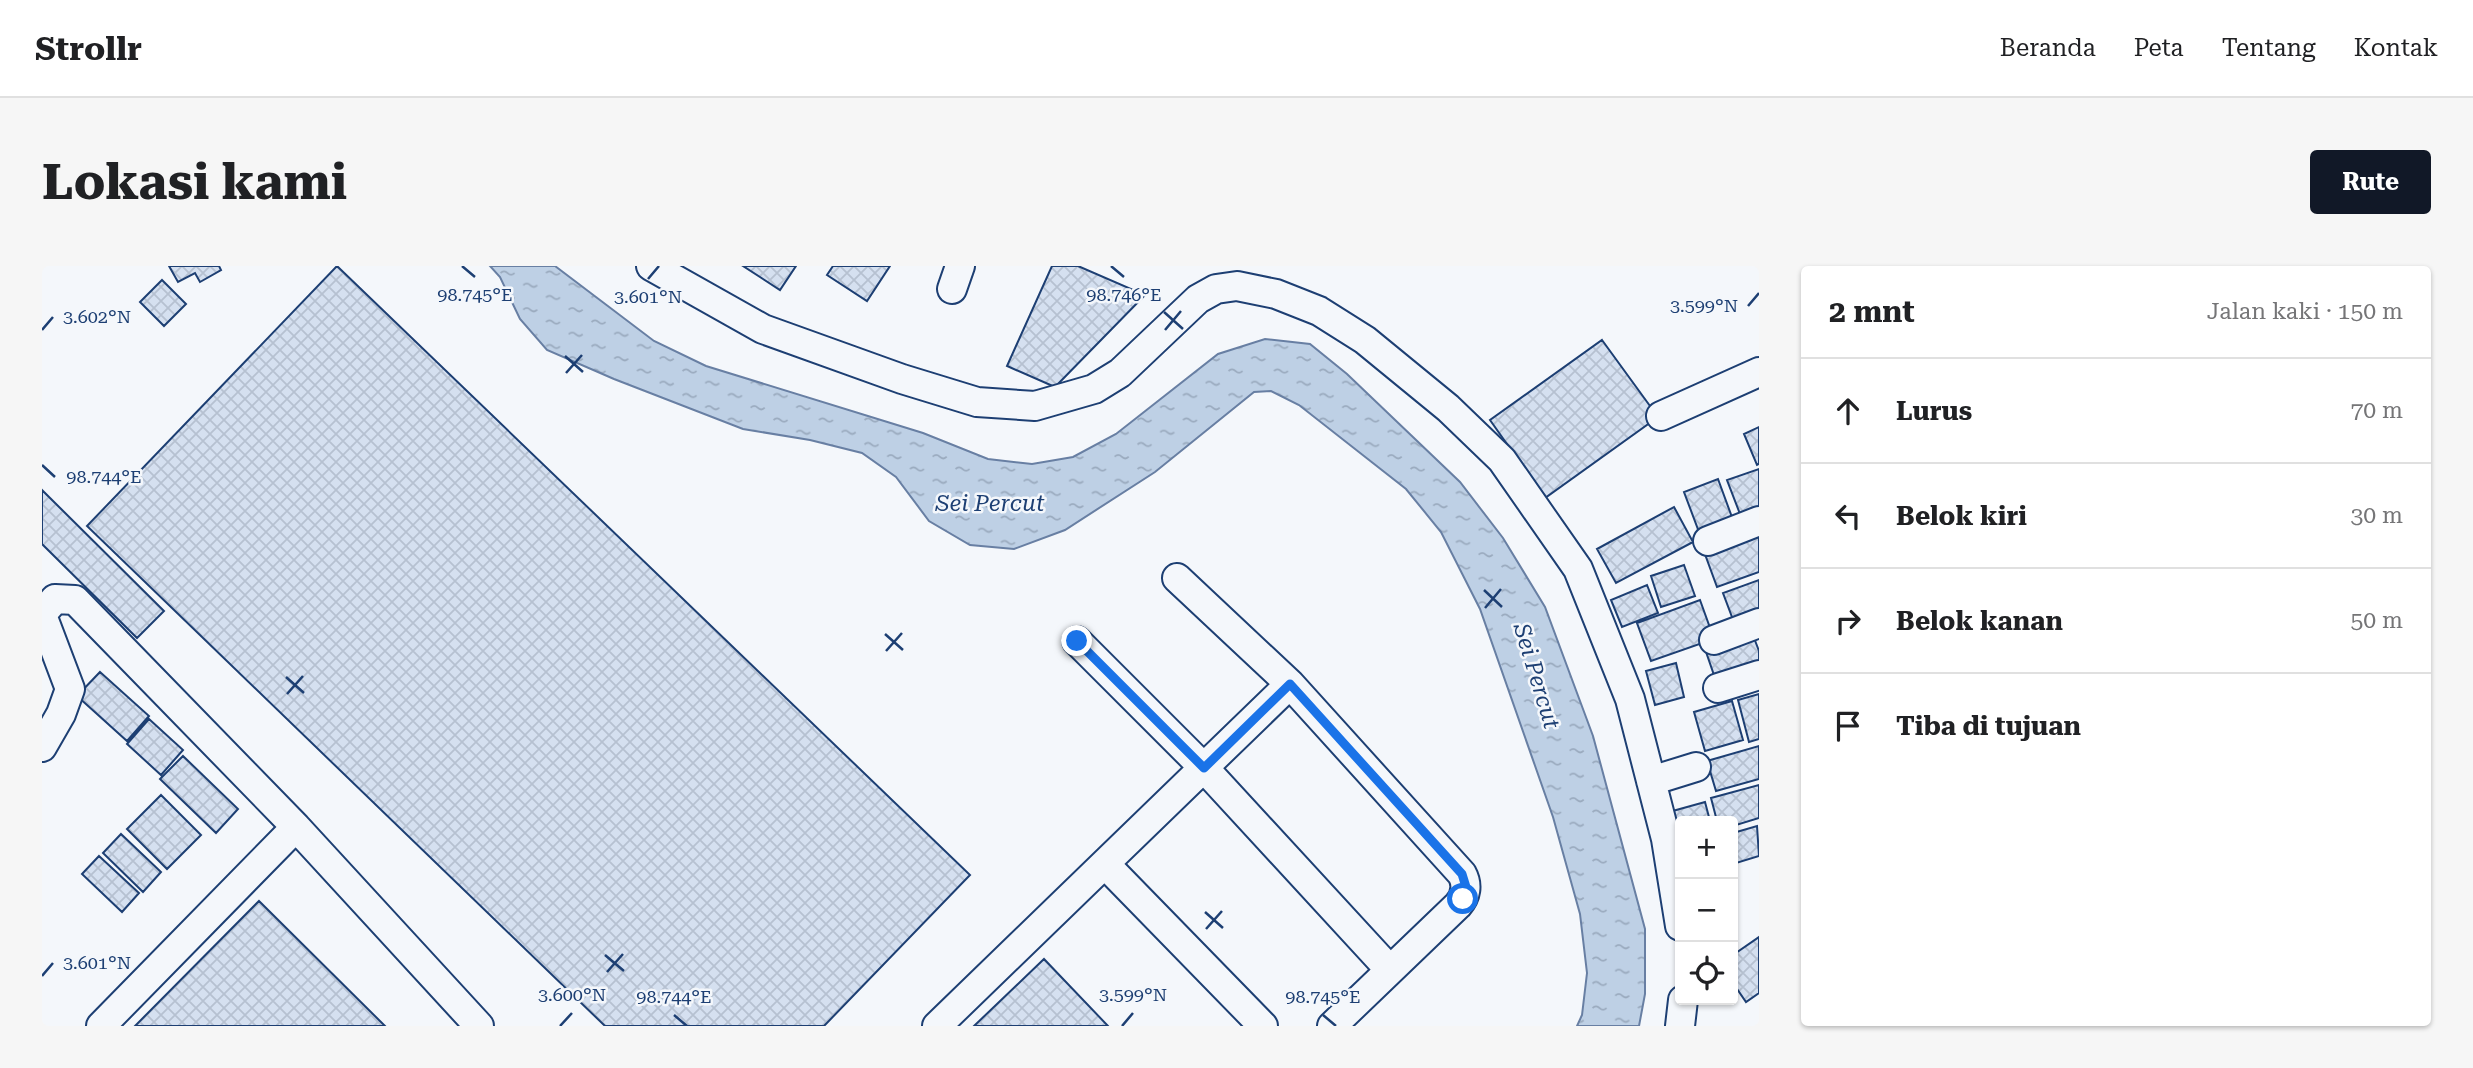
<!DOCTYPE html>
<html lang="id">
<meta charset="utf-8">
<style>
:root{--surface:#fff;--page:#f6f6f6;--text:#202124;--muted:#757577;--line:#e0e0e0;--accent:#111827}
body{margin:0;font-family:"Roboto Serif",serif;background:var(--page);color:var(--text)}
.controls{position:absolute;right:21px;bottom:21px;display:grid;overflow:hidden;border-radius:7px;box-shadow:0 2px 5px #0004}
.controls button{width:63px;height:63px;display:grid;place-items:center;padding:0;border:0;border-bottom:2px solid var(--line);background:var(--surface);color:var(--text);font:35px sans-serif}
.stop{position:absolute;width:21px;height:21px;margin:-16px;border:5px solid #1a73e8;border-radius:50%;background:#fff}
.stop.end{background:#1a73e8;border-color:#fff;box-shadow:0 2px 7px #0008}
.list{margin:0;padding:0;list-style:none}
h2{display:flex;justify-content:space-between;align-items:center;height:91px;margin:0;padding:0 28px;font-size:30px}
h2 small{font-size:23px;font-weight:400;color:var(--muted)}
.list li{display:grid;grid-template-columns:46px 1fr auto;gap:21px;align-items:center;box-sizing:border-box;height:105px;padding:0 28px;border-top:2px solid var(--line)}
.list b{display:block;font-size:26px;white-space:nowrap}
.list em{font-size:23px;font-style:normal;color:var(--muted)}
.icon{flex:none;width:38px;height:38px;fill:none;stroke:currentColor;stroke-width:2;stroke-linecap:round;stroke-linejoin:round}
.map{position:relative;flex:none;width:1717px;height:760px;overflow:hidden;border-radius:7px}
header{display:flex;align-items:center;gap:42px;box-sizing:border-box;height:98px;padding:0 35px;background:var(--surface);border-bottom:2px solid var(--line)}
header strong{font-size:33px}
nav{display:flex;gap:38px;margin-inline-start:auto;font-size:24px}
.intro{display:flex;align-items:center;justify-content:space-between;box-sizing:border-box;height:168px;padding:0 42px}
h1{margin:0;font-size:49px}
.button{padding:18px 32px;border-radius:7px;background:var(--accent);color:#fff;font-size:24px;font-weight:700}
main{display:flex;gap:42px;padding:0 42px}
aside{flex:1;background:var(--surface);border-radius:7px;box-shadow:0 2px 5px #0004}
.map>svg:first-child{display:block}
.water{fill:url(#water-ripples);stroke:#687fa3;stroke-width:2}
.building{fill:url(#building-cross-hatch);stroke:#1d3f73;stroke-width:2}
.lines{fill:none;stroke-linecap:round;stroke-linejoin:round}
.minor-casing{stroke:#1d3f73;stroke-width:32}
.minor{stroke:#f4f7fb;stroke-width:28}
.route{stroke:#1a73e8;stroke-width:9}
.ticks{fill:none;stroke:#1d3f73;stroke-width:2.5}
.labels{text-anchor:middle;stroke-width:5;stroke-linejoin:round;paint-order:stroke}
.water-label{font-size:23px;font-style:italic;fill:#1d3f73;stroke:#f4f7fb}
.ticks-label{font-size:18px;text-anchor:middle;fill:#1d3f73;stroke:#f4f7fb;stroke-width:5;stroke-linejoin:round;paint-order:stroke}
</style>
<header>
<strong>Strollr</strong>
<nav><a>Beranda</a><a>Peta</a><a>Tentang</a><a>Kontak</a></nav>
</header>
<div class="intro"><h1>Lokasi kami</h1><a class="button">Rute</a></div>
<main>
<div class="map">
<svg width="1717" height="760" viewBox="0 0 1717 760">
<defs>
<pattern id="water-ripples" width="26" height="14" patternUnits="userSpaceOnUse" patternTransform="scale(1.75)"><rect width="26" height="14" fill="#bed0e5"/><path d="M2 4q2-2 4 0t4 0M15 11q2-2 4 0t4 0" fill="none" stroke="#9aaabe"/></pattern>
<pattern id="building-cross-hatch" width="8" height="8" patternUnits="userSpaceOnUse" patternTransform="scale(1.75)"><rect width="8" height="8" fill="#d5e0f0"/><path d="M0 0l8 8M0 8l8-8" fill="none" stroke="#b6c1d1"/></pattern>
</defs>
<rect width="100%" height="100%" fill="#f4f7fb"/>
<path class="water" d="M448,0H513L612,75L664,100L881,167L946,193L990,198L1031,191L1074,168L1176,88L1223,73L1268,78L1305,108L1418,216L1461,272L1503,341L1551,470L1603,663V728L1597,760H1535L1540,749L1545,707L1538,648L1511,551L1438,343L1399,266L1364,223L1257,139L1229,125L1212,126L1113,206L1023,264L972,283L928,279L887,255L854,211L820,187L768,174L701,163L572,113L505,84L478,53L458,11Z"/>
<path class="building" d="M127,0H177L179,4L158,16L153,7L136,16Z
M295,0L928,609L782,760H563L45,260Z
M701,0H754L738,24Z
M791,0H848L825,35L785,9Z
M1010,0H1036L1103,29L1013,121L965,100Z
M120,14L144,38L122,60L98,36Z
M1560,74L1616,151L1503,232L1448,154Z
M1717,161V198L1715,199L1702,168Z
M1717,203V241L1698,248L1685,214Z
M1676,213L1691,254L1657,266L1642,226Z
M0,224L122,345L95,372L0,278Z
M1632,241L1651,276L1574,317L1555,283Z
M1717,260V306L1675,321L1660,280Z
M1642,299L1653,330L1619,341L1609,310Z
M1717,314V350L1693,359L1681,327Z
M1605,319L1616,347L1580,361L1569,334Z
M1658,334L1672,373L1609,395L1595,357Z
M1709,364L1717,385V396L1673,412L1662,380Z
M1634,397L1642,431L1613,439L1604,405Z
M58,406L107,450L85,475L35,430Z
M1717,428V473L1707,476L1696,434Z
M1690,435L1701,474L1663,485L1652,446Z
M107,453L141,484L119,509L85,478Z
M1717,480V513L1674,525L1665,495Z
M141,490L196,543L174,567L118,513Z
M1717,519V552L1691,560V555H1675L1669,532Z
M119,529L159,569L125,603L85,563Z
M1663,536L1668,555H1638V570L1634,572L1627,546Z
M1715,560L1717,590L1691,598V567Z
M79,568L119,606L101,626L61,587Z
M57,590L97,627L80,646L40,608Z
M217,635L343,760H93Z
M1717,671V727L1704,736L1691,717V689Z
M1002,693L1066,760H932Z"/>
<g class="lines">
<g class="minor-casing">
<path id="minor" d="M609,0L721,63L860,113L935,136L993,140L1052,123L1078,107L1156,33L1174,23L1195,20L1234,28L1277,45L1323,74L1406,142L1460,194L1536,303L1588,433L1624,573L1638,660
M910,23L918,0
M1619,150L1717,106
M1666,275L1717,255
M1135,312L1248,418L1420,608C1426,619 1424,630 1416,639L1290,760
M0,348L13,333L33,334L254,561L437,760
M0,349L28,423L19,448L0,481
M1672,374L1717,357
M1035,375L1162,502L1348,704
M1676,422L1717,409
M1609,515L1654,501
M1063,598L1221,760
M59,760L254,561
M895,760L1248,418
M1638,760L1641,734"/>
</g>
<use href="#minor" class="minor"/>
</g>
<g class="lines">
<path class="route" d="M1035,375L1162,502L1248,418L1420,608L1424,621L1421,633"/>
</g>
<path class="ticks" d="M420,0L433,11M1069,0L1082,11M606,13L617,0M1706,40L1717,27M1122,46L1141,63M0,64L11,51M1123,64L1139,45M523,90L541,106M524,107L540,89M0,199L13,211M1442,324L1460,341M1443,342L1459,323M843,368L861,384M844,385L860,367M244,411L262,427M245,428L261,410M1163,646L1181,662M1164,663L1180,645M563,689L582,705M565,706L581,688M0,710L11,697M632,749L645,760M1281,749L1294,760M518,760L530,747M1080,760L1091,747"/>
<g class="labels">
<g class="water-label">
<text x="948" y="245">Sei Percut</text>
<text transform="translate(1495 410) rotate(73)" y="8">Sei Percut</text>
</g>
</g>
<g class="ticks-label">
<text x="1082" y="35">98.746°E</text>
<text x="433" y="35">98.745°E</text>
<text x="606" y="37">3.601°N</text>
<text x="1662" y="46">3.599°N</text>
<text x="55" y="57">3.602°N</text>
<text x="62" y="217">98.744°E</text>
<text x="55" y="703">3.601°N</text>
<text x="530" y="735">3.600°N</text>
<text x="1091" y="735">3.599°N</text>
<text x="632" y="737">98.744°E</text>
<text x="1281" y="737">98.745°E</text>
</g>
</svg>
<div class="controls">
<button>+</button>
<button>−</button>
<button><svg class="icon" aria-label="locate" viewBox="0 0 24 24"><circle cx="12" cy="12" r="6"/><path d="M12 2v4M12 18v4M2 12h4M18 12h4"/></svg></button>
</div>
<div class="stop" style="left:1421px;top:633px"></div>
<div class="stop end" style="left:1035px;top:375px"></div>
</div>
<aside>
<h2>2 mnt<small>Jalan kaki · 150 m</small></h2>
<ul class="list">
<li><svg class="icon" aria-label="ahead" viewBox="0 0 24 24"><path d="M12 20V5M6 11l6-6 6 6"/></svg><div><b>Lurus</b></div><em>70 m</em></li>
<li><svg class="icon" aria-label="left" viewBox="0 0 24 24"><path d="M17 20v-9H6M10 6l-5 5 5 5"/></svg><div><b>Belok kiri</b></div><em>30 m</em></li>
<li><svg class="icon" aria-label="right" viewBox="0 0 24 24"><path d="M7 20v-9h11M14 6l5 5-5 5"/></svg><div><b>Belok kanan</b></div><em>50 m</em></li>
<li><svg class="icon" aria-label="arrive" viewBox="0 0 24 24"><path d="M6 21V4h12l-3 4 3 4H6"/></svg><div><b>Tiba di tujuan</b></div></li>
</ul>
</aside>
</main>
